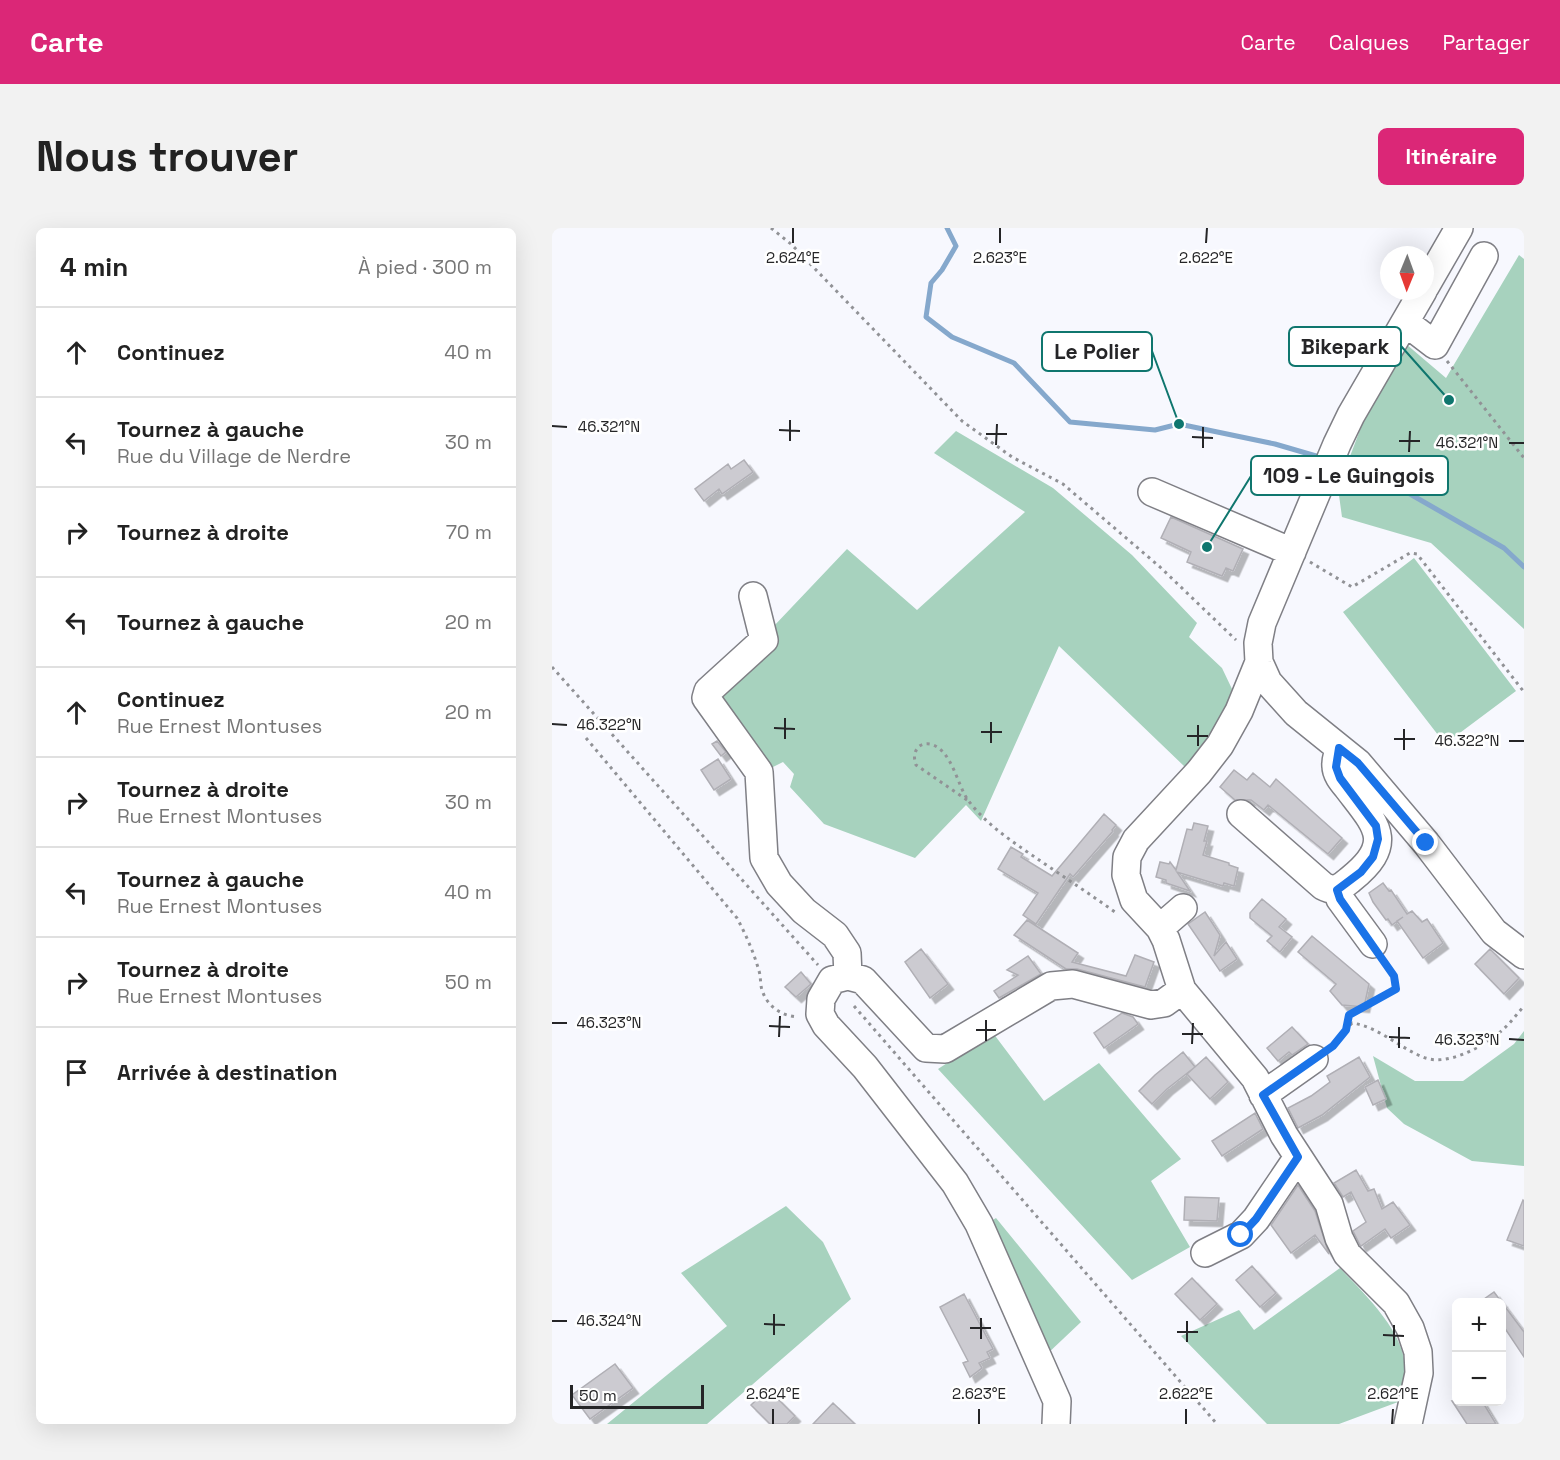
<!DOCTYPE html>
<html lang="fr">
<meta charset="utf-8">
<style>
:root{--surface:#fff;--page:#f2f2f2;--text:#222;--muted:#767676;--line:#e0e0e0;--accent:#db2777}
body{margin:0;font-family:"Space Grotesk",sans-serif;background:var(--page);color:var(--text)}
.controls{position:absolute;right:18px;bottom:18px;display:grid;overflow:hidden;border-radius:9px;box-shadow:0 6px 24px #0002}
.controls button{width:54px;height:54px;display:grid;place-items:center;padding:0;border:0;border-bottom:2px solid var(--line);background:var(--surface);color:var(--text);font:30px sans-serif}
.compass{position:absolute;left:828px;top:18px;width:54px;height:54px;border-radius:50%;background:var(--surface);box-shadow:0 6px 24px #0002;rotate:181deg}
.scale{position:absolute;left:18px;bottom:15px;width:134px;box-sizing:border-box;padding-left:6px;border:3px solid #252527;border-top:0;font-size:16px;line-height:21px;white-space:nowrap;color:#252527;-webkit-text-stroke:4px #fff;paint-order:stroke}
.stop{position:absolute;width:18px;height:18px;margin:-14px;border:4px solid #1a73e8;border-radius:50%;background:#fff}
.stop.end{background:#1a73e8;border-color:#fff;box-shadow:0 2px 6px #0008}
.list{margin:0;padding:0;list-style:none}
h2{display:flex;justify-content:space-between;align-items:center;height:78px;margin:0;padding:0 24px;font-size:26px}
h2 small{font-size:20px;font-weight:400;color:var(--muted)}
.list li{display:grid;grid-template-columns:39px 1fr auto;gap:18px;align-items:center;box-sizing:border-box;height:90px;padding:0 24px;border-top:2px solid var(--line)}
.list b{display:block;font-size:22px;white-space:nowrap}
.list p{margin:0;font-size:20px;white-space:nowrap;color:var(--muted)}
.list em{font-size:20px;font-style:normal;color:var(--muted)}
.icon{flex:none;width:33px;height:33px;fill:none;stroke:currentColor;stroke-width:2;stroke-linecap:round;stroke-linejoin:round}
.map{position:relative;flex:none;width:972px;height:1196px;overflow:hidden;border-radius:9px}
header{display:flex;align-items:center;gap:36px;box-sizing:border-box;height:84px;padding:0 30px;background:var(--accent);color:#fff}
header strong{font-size:28px}
nav{display:flex;gap:33px;margin-inline-start:auto;font-size:21px}
.intro{display:flex;align-items:center;justify-content:space-between;box-sizing:border-box;height:144px;padding:0 36px}
h1{margin:0;font-size:42px}
.button{padding:15px 27px;border-radius:9px;background:var(--accent);color:#fff;font-size:21px;font-weight:700}
main{display:flex;gap:36px;padding:0 36px}
aside{flex:1;background:var(--surface);border-radius:9px;box-shadow:0 6px 24px #0002}
.map>svg:first-child{display:block}
.green{fill:#a7d2be}
.lines{fill:none;stroke-linecap:round;stroke-linejoin:round}
.stream{stroke:#85a8cc;stroke-width:5}
.building{fill:#cccbd1;stroke:#b0afb5;stroke-width:1.5;filter:url(#shadow)}
.minor-casing{stroke:#7f7f85;stroke-width:30}
.path{stroke:#919296;stroke-width:3;stroke-dasharray:3 4.5;stroke-linecap:butt}
.minor{stroke:#fff;stroke-width:27}
.route{stroke:#1a73e8;stroke-width:8}
.ticks{fill:none;stroke:#252527;stroke-width:2}
.ticks-label{font-size:15px;text-anchor:middle;fill:#252527;stroke:#fff;stroke-width:5;stroke-linejoin:round;paint-order:stroke}
.leader{fill:none;stroke:#0f766e;stroke-width:2}
.callout-dot{fill:#0f766e;stroke:#fff;stroke-width:2}
.callout{fill:#fff;stroke:#0f766e;stroke-width:2}
.callout-label{font-size:21px;text-anchor:middle;font-weight:bold;fill:#252527}
</style>
<header>
<strong>Carte</strong>
<nav><a>Carte</a><a>Calques</a><a>Partager</a></nav>
</header>
<div class="intro"><h1>Nous trouver</h1><a class="button">Itinéraire</a></div>
<main>
<aside>
<h2>4 min<small>À pied · 300 m</small></h2>
<ul class="list">
<li><svg class="icon" aria-label="ahead" viewBox="0 0 24 24"><path d="M12 20V5M6 11l6-6 6 6"/></svg><div><b>Continuez</b></div><em>40 m</em></li>
<li><svg class="icon" aria-label="left" viewBox="0 0 24 24"><path d="M17 20v-9H6M10 6l-5 5 5 5"/></svg><div><b>Tournez à gauche</b><p>Rue du Village de Nerdre</p></div><em>30 m</em></li>
<li><svg class="icon" aria-label="right" viewBox="0 0 24 24"><path d="M7 20v-9h11M14 6l5 5-5 5"/></svg><div><b>Tournez à droite</b></div><em>70 m</em></li>
<li><svg class="icon" aria-label="left" viewBox="0 0 24 24"><path d="M17 20v-9H6M10 6l-5 5 5 5"/></svg><div><b>Tournez à gauche</b></div><em>20 m</em></li>
<li><svg class="icon" aria-label="ahead" viewBox="0 0 24 24"><path d="M12 20V5M6 11l6-6 6 6"/></svg><div><b>Continuez</b><p>Rue Ernest Montuses</p></div><em>20 m</em></li>
<li><svg class="icon" aria-label="right" viewBox="0 0 24 24"><path d="M7 20v-9h11M14 6l5 5-5 5"/></svg><div><b>Tournez à droite</b><p>Rue Ernest Montuses</p></div><em>30 m</em></li>
<li><svg class="icon" aria-label="left" viewBox="0 0 24 24"><path d="M17 20v-9H6M10 6l-5 5 5 5"/></svg><div><b>Tournez à gauche</b><p>Rue Ernest Montuses</p></div><em>40 m</em></li>
<li><svg class="icon" aria-label="right" viewBox="0 0 24 24"><path d="M7 20v-9h11M14 6l5 5-5 5"/></svg><div><b>Tournez à droite</b><p>Rue Ernest Montuses</p></div><em>50 m</em></li>
<li><svg class="icon" aria-label="arrive" viewBox="0 0 24 24"><path d="M6 21V4h12l-3 4 3 4H6"/></svg><div><b>Arrivée à destination</b></div></li>
</ul>
</aside>
<div class="map">
<svg width="972" height="1196" viewBox="0 0 972 1196">
<defs>
<filter id="shadow"><feDropShadow dx="5.5" dy="5.5" stdDeviation="0" flood-color="#0004"/></filter>
</defs>
<rect width="100%" height="100%" fill="#f7f8fe"/>
<path class="green" d="M967,27L972,31V401L879,315L790,289L786,260L811,194L854,116L894,150Z
M404,203L501,260L580,327L645,395L637,409L670,440L680,461L665,504L633,539L507,418L429,593L414,577L363,630L272,596L238,559L242,546L231,534L217,541L166,472L221,399L295,321L365,382L473,284L382,225Z
M862,330L964,463L893,516L791,384Z
M972,803V938L920,933L852,896L835,880L821,828L863,853H911L962,816Z
M441,805L492,873L547,835L629,931L599,953L638,1019L580,1052L386,841Z
M234,978L271,1014L299,1071L155,1196H55L175,1098L129,1045Z
M444,990L529,1094L493,1128L436,995Z
M788,1040C815,1069 859,1109 853,1151C852,1159 848,1167 846,1174L787,1196H715L629,1108L687,1082L702,1102Z"/>
<g class="lines">
<path class="stream" d="M395,0L404,18L390,42L379,55L374,89L400,109L462,135L518,194L603,202L627,196L723,216L771,230
M785,234L807,240L858,266L952,320L972,339"/>
</g>
<path class="building" d="M192,232L201,244L170,266L167,261L152,273L143,261L176,236L179,241Z
M619,289L691,321L681,343L674,340L670,348L635,334L639,324L609,310Z
M165,513L174,524L169,528L160,516Z
M166,531L179,551L162,562L149,542Z
M682,542L695,552L701,545L718,559L724,551L790,610L776,626L716,577L712,582L699,572H683L668,559Z
M552,586L564,597L560,602L561,603L521,649L518,646L484,696L471,687L486,665L446,641L459,619L471,626L469,629L500,648Z
M642,595L656,598L652,613H655L651,627L677,635V637L686,640L682,658L672,655L671,658L625,644L638,663L614,655V652L604,649L608,634L617,636L618,634L624,642L635,601L640,602Z
M831,655L837,663L839,662L855,686L860,683L870,694L875,691L891,715L871,730L845,693L851,689L840,697L836,691L834,692L821,674L817,665Z
M710,671L734,691L727,699L740,709L728,724L715,713L720,708L698,690V685Z
M653,684L668,707L662,728L674,714L685,731L668,743L636,696Z
M475,692L526,725L520,734L574,748L583,727L602,734L593,759L525,741H514L462,707Z
M760,708L817,756L812,779L790,777L778,763L784,756L746,724Z
M369,721L396,756L378,770L353,734Z
M938,721L967,750L952,766L923,736Z
M476,728L489,746L447,770L442,763L466,747L455,742Z
M249,744L259,756L244,769L233,759Z
M570,785L581,789L586,796L552,820L542,805Z
M740,799L756,816L740,827L737,824L726,833L715,820Z
M631,824L643,839L615,861L600,876L587,863L603,847Z
M654,829L676,854L658,871L635,846Z
M807,829L818,849L770,887L746,900L736,880L759,868L778,854L775,848Z
M826,852L834,871L821,877L813,859Z
M703,885L711,901L670,928L660,913Z
M804,942L816,963L822,961L830,981L841,974L858,997L839,1010L833,1001L809,1018L808,1017L801,1003L814,994L799,964L791,969L782,955Z
M746,957L763,983L777,1026L763,1007L739,1025L719,997Z
M633,969L667,970L665,993L632,992Z
M971,972L972,973V1018L955,1012Z
M700,1038L724,1065L708,1079L684,1052Z
M640,1050L665,1076L648,1092L623,1066Z
M942,1064L972,1104V1129L950,1096V1074H935L932,1071Z
M412,1066L441,1121L435,1124L438,1130L427,1135L430,1140L418,1149L411,1135L416,1133L388,1079Z
M63,1136L81,1160L38,1191L20,1167Z
M216,1161L243,1188L235,1196H218L199,1177Z
M900,1173H930L944,1196H915Z
M281,1175L303,1196H261Z"/>
<g class="lines">
<g class="minor-casing">
<path id="minor" d="M873,59L907,0
M871,63L799,187L785,216L710,395L706,415L707,434L716,454L744,485L806,535L874,615L942,704L972,727
M853,94L883,117L932,28
M600,264L740,324
M201,368L212,412L156,463L154,470L207,544L212,630L227,656L252,683L283,707L295,725L296,748
M707,434L687,483L668,517L647,544L584,612L575,629L574,647L582,672L608,700L614,712L630,762L703,850L732,907L777,976L787,1010L795,1026L844,1075L858,1100L866,1124L867,1145L856,1196
M689,586L771,658C784,665 789,659 799,651C845,614 823,596 795,559C790,553 784,546 784,538C783,533 786,526 787,520
M785,662L788,671L821,716
M608,700L631,680
M711,867L762,831
M653,1025L689,1007L704,991L746,929
M504,1196L505,1173L427,996L403,955L313,839L274,797L268,786L269,771L280,752L296,748L311,752L374,820L393,821L499,758L521,756L599,777L612,775L630,762"/>
</g>
<path class="path" d="M219,0L239,16L410,193L460,229L511,256L608,339L684,412
M895,133L972,230
M758,334L800,359L858,325L865,326L972,464
M0,439L266,737
M34,510L185,690C194,707 202,725 207,743C209,749 208,756 210,762C215,778 229,788 246,789
M415,572L364,537C360,527 364,514 378,516C400,521 405,557 416,572C435,598 464,616 490,634C515,651 539,667 563,684
M302,778L665,1196
M794,801L797,787L845,761L842,748L833,734
M779,820L800,795C827,799 846,819 871,829C894,839 928,820 947,805C956,798 964,787 972,778"/>
<use href="#minor" class="minor"/>
</g>
<g class="lines">
<path class="route" d="M689,1007L704,991L746,929L711,867L781,818L794,802L797,787L844,761L842,748L788,671L785,662L809,644L821,629L826,611L824,598L788,550L784,539L787,520L806,535L874,615"/>
</g>
<path class="ticks" d="M241,15V0M448,15V0M654,15L655,0M0,198L15,199M227,202L248,203M434,206H455M640,209L661,210M238,213V192M847,213H868M957,215H972M444,217L445,196M651,220V199M857,224L858,203M0,496L15,497M222,500L243,501M429,504H450M635,508H656M233,511V490M842,511H863M957,513H972M439,515V494M646,518V497M852,522V501M0,795H15M217,798L238,799M424,802H444M630,806H651M227,809L228,788M837,809L858,810M957,811L972,812M434,813V792M640,816L641,795M847,820V799M0,1093H15M212,1096L233,1097M418,1100H439M625,1104H646M222,1107V1086M831,1107L852,1108M429,1111V1090M635,1114V1093M842,1118V1097M221,1196V1181M427,1196V1181M634,1196V1181M840,1196L841,1181"/>
<g class="ticks-label">
<text x="241" y="35">2.624°E</text>
<text x="448" y="35">2.623°E</text>
<text x="654" y="35">2.622°E</text>
<text x="57" y="204">46.321°N</text>
<text x="915" y="220">46.321°N</text>
<text x="57" y="502">46.322°N</text>
<text x="915" y="518">46.322°N</text>
<text x="57" y="800">46.323°N</text>
<text x="915" y="817">46.323°N</text>
<text x="57" y="1098">46.324°N</text>
<text x="221" y="1171">2.624°E</text>
<text x="427" y="1171">2.623°E</text>
<text x="634" y="1171">2.622°E</text>
<text x="841" y="1171">2.621°E</text>
</g>
<path class="leader" d="M897 172L849 118M627 196L600 123M655 319L699 248"/>
<g class="callout-dot">
<circle cx="897" cy="172" r="6"/>
<circle cx="627" cy="196" r="6"/>
<circle cx="655" cy="319" r="6"/>
</g>
<g class="callout">
<rect x="737" y="99" width="112" height="39" rx="6"/>
<rect x="490" y="104" width="110" height="39" rx="6"/>
<rect x="699" y="228" width="197" height="39" rx="6"/>
</g>
<g class="callout-label">
<text x="793" y="126">Bikepark</text>
<text x="545" y="131">Le Polier</text>
<text x="797" y="255">109 - Le Guingois</text>
</g>
</svg>
<div class="controls">
<button>+</button>
<button>−</button>
</div>
<svg class="compass" viewBox="-18 -18 36 36"><path d="M0-13l5 13h-10z" fill="#e53935"/><path d="M0 13l5-13h-10z" fill="#767676"/></svg>
<div class="scale">50 m</div>
<div class="stop" style="left:689px;top:1007px"></div>
<div class="stop end" style="left:874px;top:615px"></div>
</div>
</main>
